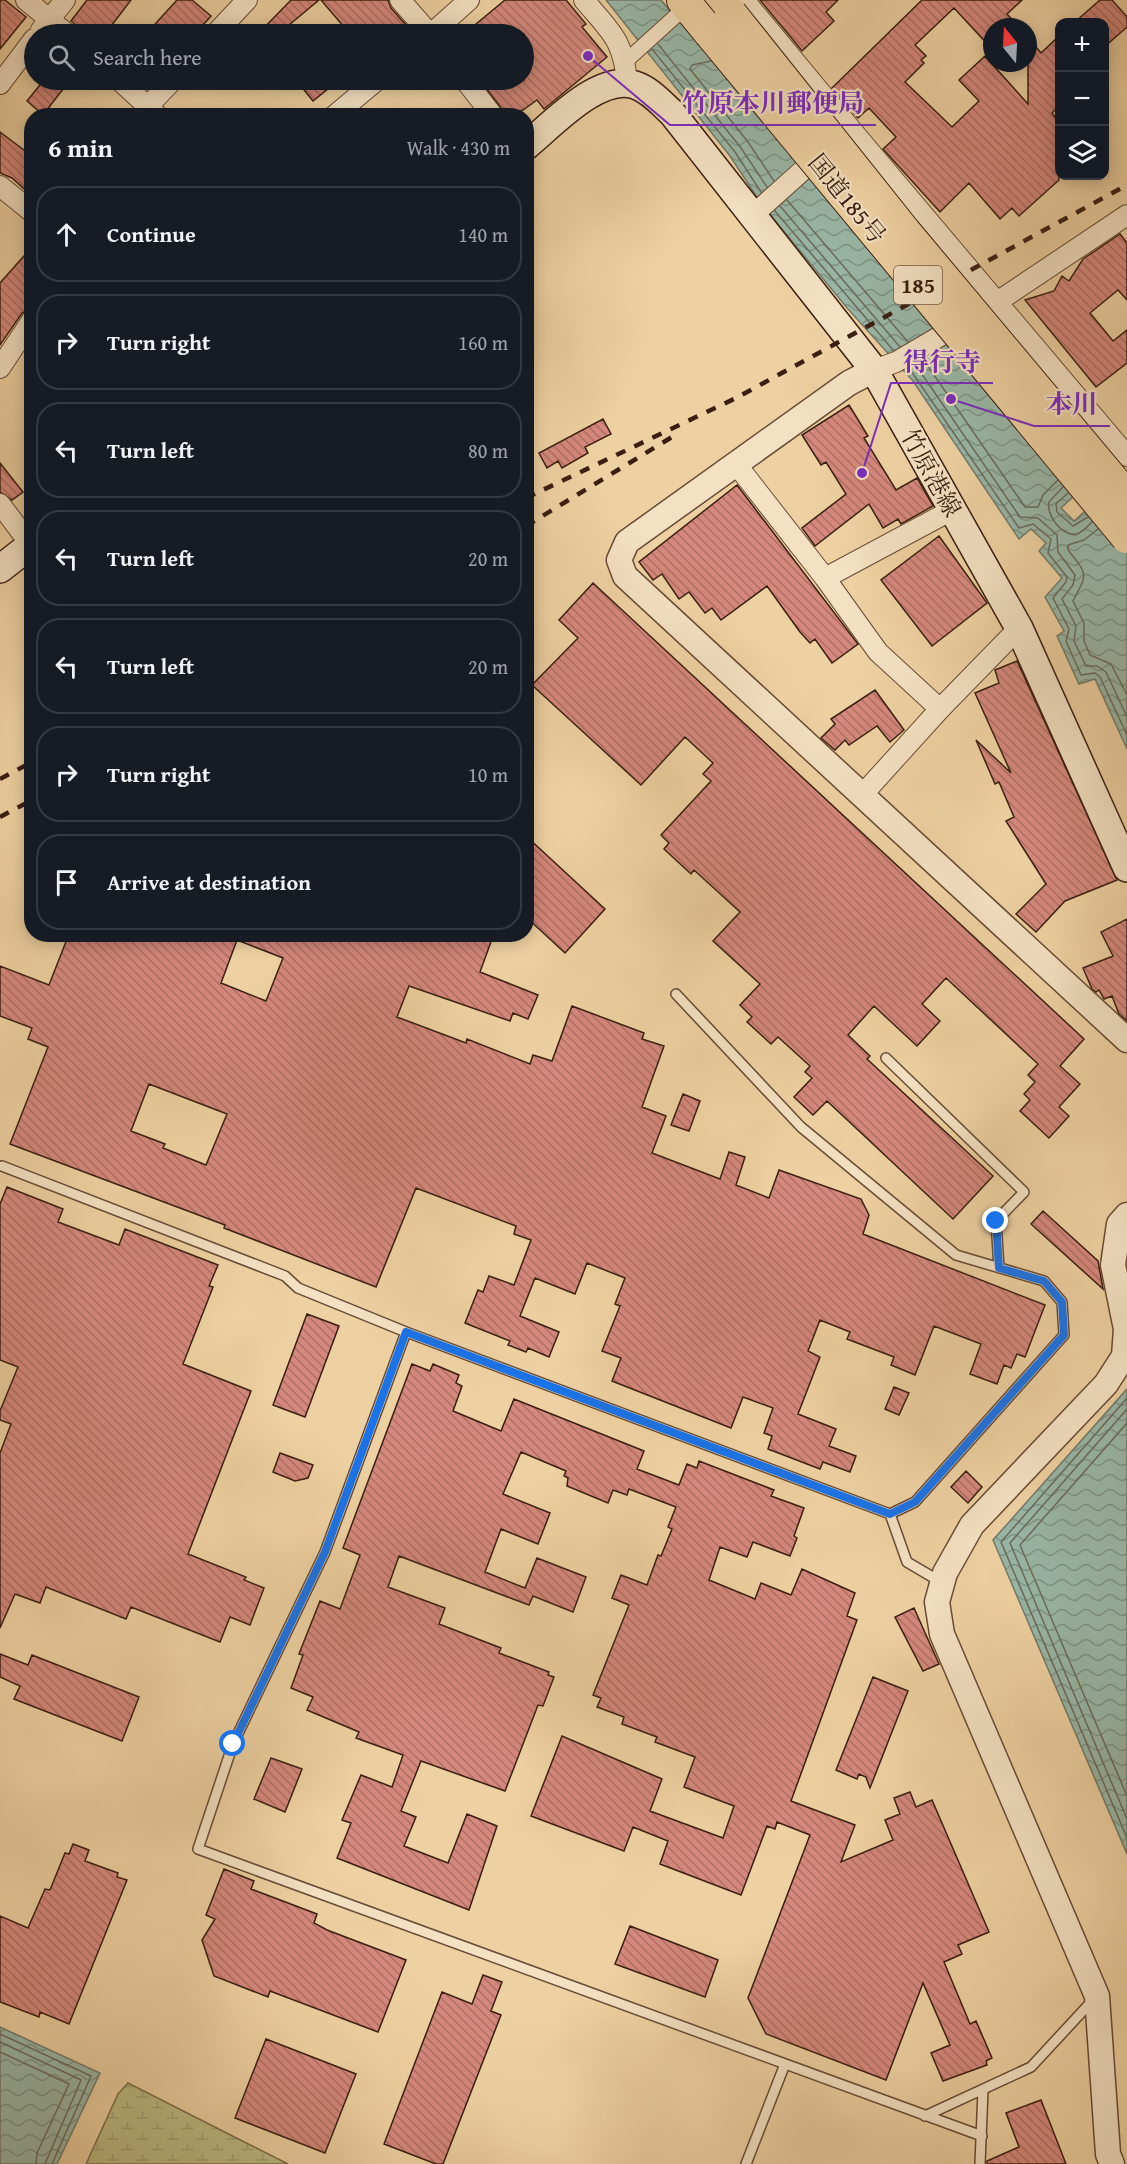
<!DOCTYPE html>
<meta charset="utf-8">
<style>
:root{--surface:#171b24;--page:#242831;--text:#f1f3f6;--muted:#9ea1a6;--line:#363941}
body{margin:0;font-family:"Gentium Book Plus","Noto Serif JP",serif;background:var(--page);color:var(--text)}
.controls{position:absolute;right:18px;top:18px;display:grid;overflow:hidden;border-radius:12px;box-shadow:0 3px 15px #0003}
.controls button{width:54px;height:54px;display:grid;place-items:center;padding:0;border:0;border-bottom:2px solid var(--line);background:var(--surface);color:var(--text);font:30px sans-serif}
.compass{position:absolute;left:983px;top:18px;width:54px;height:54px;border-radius:50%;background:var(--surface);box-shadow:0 3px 15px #0003;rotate:342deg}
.stop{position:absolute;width:18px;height:18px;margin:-14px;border:4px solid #1a73e8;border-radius:50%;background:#fff}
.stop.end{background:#1a73e8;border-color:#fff;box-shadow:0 2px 6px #0008}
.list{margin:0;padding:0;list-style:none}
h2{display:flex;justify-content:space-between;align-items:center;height:78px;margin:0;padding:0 24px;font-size:26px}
h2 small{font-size:20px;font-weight:400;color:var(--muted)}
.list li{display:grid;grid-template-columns:39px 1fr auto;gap:18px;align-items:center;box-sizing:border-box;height:96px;margin:0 12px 12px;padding:0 12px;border:2px solid var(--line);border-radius:24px}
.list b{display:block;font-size:22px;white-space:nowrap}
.list em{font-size:20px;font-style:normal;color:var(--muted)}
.icon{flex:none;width:33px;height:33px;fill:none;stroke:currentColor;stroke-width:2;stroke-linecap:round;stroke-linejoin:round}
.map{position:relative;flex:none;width:1127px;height:2164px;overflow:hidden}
.search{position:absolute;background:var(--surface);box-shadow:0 3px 15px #0003;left:24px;top:24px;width:510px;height:66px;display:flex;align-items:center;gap:15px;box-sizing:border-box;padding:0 21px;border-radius:33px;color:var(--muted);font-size:22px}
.panel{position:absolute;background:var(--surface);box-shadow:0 3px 15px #0003;left:24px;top:108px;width:510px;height:834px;border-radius:24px}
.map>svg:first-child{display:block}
.wetland{fill:url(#wetland-marsh);stroke:#7b6c49;stroke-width:1.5}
.water{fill:url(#water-waves);stroke:#737a6b;stroke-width:1.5}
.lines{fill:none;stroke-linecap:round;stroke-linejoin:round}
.shore{stroke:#6a6a5c;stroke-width:1.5}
.building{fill:url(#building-back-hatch);stroke:#3a1e10;stroke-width:1.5;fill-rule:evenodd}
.service-casing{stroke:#674b34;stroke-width:12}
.pedestrian-casing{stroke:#674b34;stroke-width:16}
.minor-casing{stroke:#674b34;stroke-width:22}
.tertiary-casing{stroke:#674b34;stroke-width:27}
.secondary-casing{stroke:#3a1e10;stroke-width:30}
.trunk-casing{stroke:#3a1e10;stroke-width:34}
.service{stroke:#f4e1c3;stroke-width:9}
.pedestrian{stroke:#f4e1c3;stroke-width:14}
.minor{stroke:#f4e1c3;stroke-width:20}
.tertiary{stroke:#f4e1c3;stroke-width:24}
.secondary{stroke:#f4e1c3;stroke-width:27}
.trunk{stroke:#eed1a2;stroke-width:32}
.rail{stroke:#3a1e10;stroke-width:4.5;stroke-dasharray:10 10;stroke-linecap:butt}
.trunk-bridge-casing{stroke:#3a1e10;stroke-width:34;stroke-linecap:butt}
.trunk-bridge{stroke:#eed1a2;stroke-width:32}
.route{stroke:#1a73e8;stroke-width:8}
.labels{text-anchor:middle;stroke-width:4.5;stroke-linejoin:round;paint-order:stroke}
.shield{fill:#f4e1c3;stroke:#725846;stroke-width:1.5}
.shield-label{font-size:22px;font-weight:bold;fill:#3a1e10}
.street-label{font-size:24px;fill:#3a1e10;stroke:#f4e1c3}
.leader{fill:none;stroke:#7b2cbf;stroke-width:2}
.callout-dot{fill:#7b2cbf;stroke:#f4e1c3;stroke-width:2}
.callout-label{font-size:26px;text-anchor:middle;font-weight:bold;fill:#7b2cbf;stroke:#f4e1c3;stroke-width:4.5;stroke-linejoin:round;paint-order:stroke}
</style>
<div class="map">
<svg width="1127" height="2164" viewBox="0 0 1127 2164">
<defs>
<pattern id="wetland-marsh" width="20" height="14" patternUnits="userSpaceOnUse" patternTransform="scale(1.5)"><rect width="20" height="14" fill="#bcba82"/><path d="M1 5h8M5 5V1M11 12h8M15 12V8" fill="none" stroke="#a29f6f"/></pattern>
<pattern id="water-waves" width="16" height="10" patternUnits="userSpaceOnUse" patternTransform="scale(1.5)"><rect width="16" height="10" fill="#99b7a7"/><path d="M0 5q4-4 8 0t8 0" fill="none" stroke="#7e9487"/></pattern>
<pattern id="building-back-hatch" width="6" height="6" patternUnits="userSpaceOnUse" patternTransform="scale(1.5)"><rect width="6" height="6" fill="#d5887d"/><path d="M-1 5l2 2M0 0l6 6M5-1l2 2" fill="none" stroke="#ae6f65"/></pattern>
</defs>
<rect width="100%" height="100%" fill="#eed1a2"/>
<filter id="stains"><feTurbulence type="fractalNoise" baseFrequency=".00333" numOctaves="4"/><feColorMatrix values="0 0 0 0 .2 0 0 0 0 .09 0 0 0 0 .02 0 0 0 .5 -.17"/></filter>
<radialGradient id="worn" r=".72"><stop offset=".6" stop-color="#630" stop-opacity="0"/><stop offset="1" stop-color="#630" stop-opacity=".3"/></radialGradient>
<path class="wetland" d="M128,2083L288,2164H86L118,2094Z"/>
<path class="water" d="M606,0H661L698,44L740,6L1000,317L1113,460L1061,508L1074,521L1127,474V749L1095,679L1079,684L1057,636L1064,631L1045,597L1062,578L1039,551L1046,543L1031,529L1019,539L913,381L848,309L763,206L730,156Z
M1127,1389V1854L993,1540Z
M0,2027L100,2073L57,2164H0Z"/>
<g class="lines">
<path class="shore" d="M658,44L741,148L767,187
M652,49L735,152L761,192
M711,61L692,65L690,69L748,142L774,181
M787,200L908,342
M780,206L900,347
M775,211L893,350
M923,359L1025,507H1038L1043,495L1058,480
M915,364L1020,517L1038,518L1057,535L1058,552L1075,575L1073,585L1062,599L1076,626L1074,641L1086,666H1097L1106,672L1127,717
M909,368L1019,528L1033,524L1051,539L1048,553L1067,577L1066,582L1053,598L1069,629L1066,641L1081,675L1095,673L1100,677L1127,735
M1063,487L1049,502C1046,515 1062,537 1077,534C1083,532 1088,526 1092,522
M1068,493L1056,504L1057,512L1073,526L1088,517
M1098,529L1084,540L1068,545V550C1089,576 1087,574 1073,601L1084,623V641L1090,655L1111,664L1127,695
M1127,1398L1001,1542L1127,1838
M1127,1409L1010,1543L1127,1819
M1127,1423L1020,1545L1127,1796
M0,2034L91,2076L52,2164
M0,2042L81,2080L45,2164
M0,2052L69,2084L37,2153L36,2164"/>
</g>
<path class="building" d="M0,0H5L26,17L0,49Z
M87,0H131L105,34H86L71,21Z
M177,0H192L211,16L195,34H146Z
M291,0H319L289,25L299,34H258Z
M321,0H388L391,8L414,34H350Z
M505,0H566L586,24L582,27L607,57L544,109L537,100L523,110L507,116L480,80H524V34H464Z
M760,0H838L826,12L834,21L802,51Z
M922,0H1022L1007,14L1019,27H992V49L954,8L915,45L926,56L921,60L924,63L905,82L952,127L979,101L959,80L985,56L1028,104V37L1041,53L1059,36V106L1052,113L1059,122V180L1019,216L1012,208L1000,219L969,183L940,212L883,149L896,137L869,108L858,118L832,88Z
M1100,0H1112L1127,17V27L1104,47V22H1075Z
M44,80H70L43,115L27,101Z
M296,80H339L313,101Z
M0,132L32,156V196L12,178L0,173Z
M1120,234L1127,243V300L1118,290L1090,313L1113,341L1127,330V363L1096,387L1025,300L1054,291L1062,276L1069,281L1083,259Z
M32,247V308L22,313L0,345V283Z
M849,405L868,436L864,438L896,490L917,478L933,506L901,524L898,519L883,528L869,504L815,546L802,528L846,494L826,462L821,465L802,435Z
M603,419L611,434L585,447L588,453L562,468L558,461L547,468L539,453Z
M0,463L23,492L12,500L0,492Z
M737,485L858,644L832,663L815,639L810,643L800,632L767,586L721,620L712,608L705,613L689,592L679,599L662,574L653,580L639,562Z
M939,536L987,603L932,646L881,580Z
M593,583L1084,1039L1060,1066L1080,1084L1059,1107L1069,1116L1049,1138L1020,1111L1030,1100L1024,1094L1035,1082L1028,1075L1038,1064L946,978L922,1004L940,1021L917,1046L874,1006L848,1035L870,1056L867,1059L993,1176L953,1219L827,1101L813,1115L794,1097L812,1078L805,1072L810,1066L778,1037L771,1044L747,1022L752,1017L740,1005L760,984L713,941L740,912L694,870L691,874L664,849L669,843L661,835L711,781L703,774L713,763L685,737L641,785L532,685L578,638L559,620Z
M1017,661L1117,880L1065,901L1036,932L1016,914L1046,884L1006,821L1014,817L999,782L995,784L976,740L1011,773L975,693L999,683L995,670Z
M875,690L904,730L890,742L877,726L849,745L845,740L835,750L821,738L835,724L831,719Z
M526,836L605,909L565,953L526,917Z
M1127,919V1021L1119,1014L1112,996L1104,999L1099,990L1096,992L1092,989L1083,968L1113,956L1101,932Z
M69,934H480L492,939L480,972L538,995L528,1019L513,1013L510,1021L409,986L397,1017L466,1043L467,1039L530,1064L533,1055L552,1061L572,1006L644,1033L642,1039L664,1046L642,1107L666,1116L652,1153L720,1179L729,1152L745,1157L736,1185L769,1198L779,1170L861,1199L869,1215L863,1234L1045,1305L1025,1357L1017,1354L1011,1368L1004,1365L997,1384L970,1374L981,1344L934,1326L915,1375L891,1365L894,1357L847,1339L850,1332L820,1320L808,1351L820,1357L798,1414L836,1429L829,1446L856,1456L850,1472L823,1462L820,1469L768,1449L772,1436L764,1433L773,1408L743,1397L731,1428L612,1381L621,1358L602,1351L620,1306L615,1304L625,1278L587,1263L575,1294L535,1278L520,1316L559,1332L549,1357L528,1348L526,1352L508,1345L510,1341L465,1323L478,1290L483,1292L489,1276L514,1285L531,1240L514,1234L516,1226L416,1188L376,1287L224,1228L225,1225L10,1144L48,1047L28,1039L32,1028L0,1016V966L49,985ZM237,940L283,958L266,1001L221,983ZM149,1084L227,1114L206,1165L163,1148L165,1144L131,1131Z
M683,1094L700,1101L689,1131L671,1125Z
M7,1187L63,1209L58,1222L119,1245L125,1229L218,1265L209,1286L213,1287L183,1364L251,1391L188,1554L246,1577L244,1580L264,1588L250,1625L230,1617L220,1642L131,1607L126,1619L46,1587L40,1603L15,1594L0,1628V1453L11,1424L0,1420V1411L18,1367L0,1360V1204Z
M1043,1211L1098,1261L1103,1289L1031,1224Z
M307,1314L339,1326L305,1417L273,1405Z
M412,1364L430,1371L433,1364L459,1375L456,1383L462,1386L453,1411L501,1431L514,1399L644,1451L637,1469L679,1485L687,1464L697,1468L699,1461L774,1490L771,1496L804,1508L794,1536L797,1538L790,1556L753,1542L747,1557L720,1547L709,1580L755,1599L761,1583L791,1595L802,1569L855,1593L847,1616L857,1620L791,1801L855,1825L841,1862L893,1840L885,1820L900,1814L894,1798L910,1792L916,1807L932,1800L989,1932L958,1945L962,1954L944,1962L970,2024L976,2021L992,2058L986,2061L987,2065L943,2081L931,2053L950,2045L923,1983L886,2080L766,2034L748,1998L810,1835L777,1822L775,1829L767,1826L741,1895L660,1864L668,1841L633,1827L624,1851L531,1816L562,1736L662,1779L650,1811L723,1838L734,1806L684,1787L695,1757L655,1742L657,1737L622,1724L624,1717L597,1707L601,1698L593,1695L629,1605L612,1598L621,1575L647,1585L658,1555L661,1556L672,1529L668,1527L676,1507L629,1489L627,1495L613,1490L608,1503L567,1486L568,1478L564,1476L566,1471L521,1452L503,1494L550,1513L538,1544L501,1529L485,1572L525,1588L537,1558L586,1577L573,1612L533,1596L529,1605L399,1556L388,1587L445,1608L439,1624L501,1648L499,1653L549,1672L548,1675L554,1677L543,1706L538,1705L505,1791L421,1761L401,1811L416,1817L404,1846L448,1863L467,1814L497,1826L469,1910L337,1858L351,1823L342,1820L361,1775L392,1787L403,1755L356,1738L359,1732L307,1710L313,1697L291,1688L303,1655L299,1654L320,1601L340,1609L360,1555L343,1548Z
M894,1387L909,1393L899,1415L885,1409Z
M280,1453L313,1465L308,1478L295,1481L273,1472Z
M966,1471L982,1487L968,1503L951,1487Z
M914,1608L939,1664L923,1671L895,1617Z
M0,1654L28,1665L32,1655L139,1697L122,1741L14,1699L20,1686L0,1677Z
M873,1677L908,1691L870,1788L866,1777L859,1774L857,1779L836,1770Z
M271,1758L302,1769L285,1812L254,1799Z
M73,1844L89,1850L85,1861L118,1873L117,1877L127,1880L69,2024L40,2012L39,2017L0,2002V1916L28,1928L45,1889L50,1890L65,1853L69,1854Z
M224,1869L254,1881L251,1889L317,1914L314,1923L327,1930L406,1960L378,2032L270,1991L268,1997L214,1976L202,1940L215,1919L206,1915Z
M630,1926L718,1960L705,1997L615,1964Z
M483,1975L502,1982L491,2011L501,2015L443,2164H436L384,2144L442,1992L472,2004Z
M266,2039L356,2074L325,2153L235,2118Z
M1041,2100L1066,2164H987V2161L1019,2147L1006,2113Z"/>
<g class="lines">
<g class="service-casing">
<path id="service" d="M676,994L801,1127L956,1255L1044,1281L1062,1302L1064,1335L915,1502L890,1514
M886,1058L1024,1192L996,1221L999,1268
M2,1166L285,1276L298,1288L406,1332L890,1514L907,1562L941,1582
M406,1332L325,1552L233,1744L198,1849L982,2136
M925,2116L1031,2067L1093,2000
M746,2164L785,2064
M980,2164L983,2090"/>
</g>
<g class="pedestrian-casing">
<path id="pedestrian" d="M625,62L679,13"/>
</g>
<g class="minor-casing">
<path id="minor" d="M26,0L67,34
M400,0L430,34
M584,0C610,31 624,40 627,83
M744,0L850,128
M41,30L65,0
M215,34L247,0
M431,34L469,0
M119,80L158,116
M465,80L493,116
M0,84L34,39
M149,105L173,80
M334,116L377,80
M0,186L32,212
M753,215L850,128L1127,456
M0,368L32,320
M874,370L896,362L988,308L1127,215
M736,464L825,578L878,652L940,709
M0,504L31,545
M825,578L952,510
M863,794L940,709L1019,628"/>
</g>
<g class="tertiary-casing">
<path id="tertiary" d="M874,370L849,383L627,542L619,560L625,576L1127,1040
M1112,2164L1108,2154L1097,1996L942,1634L937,1602L945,1573L972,1525L1106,1384L1124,1356L1126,1329L1113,1265L1119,1224L1127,1215"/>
</g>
<g class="secondary-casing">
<path id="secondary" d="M526,146C552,125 599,73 635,85C650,90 661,103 672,113L874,370L1019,628L1127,868
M0,569L32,544"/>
</g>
<g class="trunk-casing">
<path id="trunk" d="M683,0L710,33"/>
</g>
<use href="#service" class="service"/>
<use href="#pedestrian" class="pedestrian"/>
<use href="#minor" class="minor"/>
<use href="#tertiary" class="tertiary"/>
<use href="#secondary" class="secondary"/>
<use href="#trunk" class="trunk"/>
<path class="rail" d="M526,498L736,398L1127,185
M526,526L672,437
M0,779L32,762
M0,817L32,800"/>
<g class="trunk-bridge-casing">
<path id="trunk-bridge" d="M731,14L905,232L1127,497
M710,33L1127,537"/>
</g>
<use href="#trunk-bridge" class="trunk-bridge"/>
</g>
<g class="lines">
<path class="route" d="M233,1744L325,1552L406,1332L890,1514L915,1502L1064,1335L1062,1302L1044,1281L999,1268L996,1221"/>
</g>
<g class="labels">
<rect class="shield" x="894" y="266" width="48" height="38" rx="4.5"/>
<g class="shield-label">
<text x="918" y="293">185</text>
</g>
<g class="street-label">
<text transform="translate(847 199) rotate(51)" y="8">国道185号</text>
<text transform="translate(931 473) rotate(61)" y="8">竹原港線</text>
</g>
</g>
<path class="leader" d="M588 56L670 125H876M862 473L891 383H993M951 399L1034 426H1110"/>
<g class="callout-dot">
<circle cx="588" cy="56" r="6"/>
<circle cx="862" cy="473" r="6"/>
<circle cx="951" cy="399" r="6"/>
</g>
<g class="callout-label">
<text x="773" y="112">竹原本川郵便局</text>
<text x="942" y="371">得行寺</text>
<text x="1072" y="413">本川</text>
</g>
<rect width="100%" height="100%" filter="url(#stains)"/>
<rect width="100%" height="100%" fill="url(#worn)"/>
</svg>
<div class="controls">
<button>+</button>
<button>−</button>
<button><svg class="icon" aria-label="layers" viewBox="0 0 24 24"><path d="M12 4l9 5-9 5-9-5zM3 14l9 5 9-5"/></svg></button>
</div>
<svg class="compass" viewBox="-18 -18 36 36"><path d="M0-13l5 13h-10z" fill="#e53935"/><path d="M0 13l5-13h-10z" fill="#9ea1a6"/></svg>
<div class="stop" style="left:233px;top:1744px"></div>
<div class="stop end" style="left:996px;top:1221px"></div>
<div class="search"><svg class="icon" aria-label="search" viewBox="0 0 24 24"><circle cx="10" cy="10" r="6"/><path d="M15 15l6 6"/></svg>Search here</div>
<section class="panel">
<h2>6 min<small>Walk · 430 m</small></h2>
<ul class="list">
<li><svg class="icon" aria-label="ahead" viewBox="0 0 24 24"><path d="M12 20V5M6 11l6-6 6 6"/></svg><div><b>Continue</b></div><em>140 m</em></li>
<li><svg class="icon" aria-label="right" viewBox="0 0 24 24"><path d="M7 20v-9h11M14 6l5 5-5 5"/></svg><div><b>Turn right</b></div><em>160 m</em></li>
<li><svg class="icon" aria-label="left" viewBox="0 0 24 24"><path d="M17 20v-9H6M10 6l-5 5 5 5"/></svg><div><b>Turn left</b></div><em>80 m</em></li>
<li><svg class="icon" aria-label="left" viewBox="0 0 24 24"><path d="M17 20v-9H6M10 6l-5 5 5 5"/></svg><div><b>Turn left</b></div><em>20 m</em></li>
<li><svg class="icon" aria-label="left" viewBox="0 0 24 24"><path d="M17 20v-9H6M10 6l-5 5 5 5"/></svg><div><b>Turn left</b></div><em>20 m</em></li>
<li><svg class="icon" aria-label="right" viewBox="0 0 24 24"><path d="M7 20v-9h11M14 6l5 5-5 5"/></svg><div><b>Turn right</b></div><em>10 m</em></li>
<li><svg class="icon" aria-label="arrive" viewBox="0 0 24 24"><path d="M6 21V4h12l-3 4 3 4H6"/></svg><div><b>Arrive at destination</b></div></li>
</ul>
</section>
</div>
